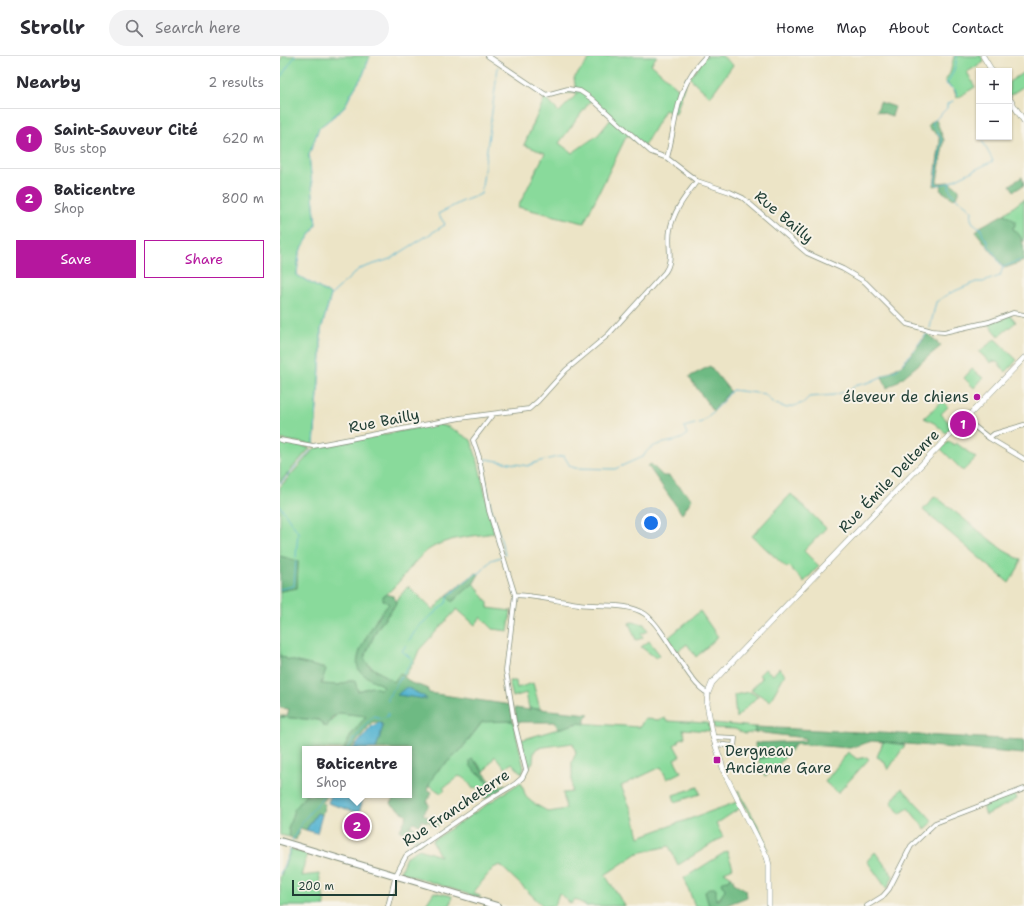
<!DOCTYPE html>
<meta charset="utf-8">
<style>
:root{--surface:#fff;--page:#f2f2f3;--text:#2b2b33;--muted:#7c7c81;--line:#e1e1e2;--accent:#b5179e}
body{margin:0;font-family:"Shantell Sans",sans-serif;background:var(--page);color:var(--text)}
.controls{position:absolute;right:12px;top:12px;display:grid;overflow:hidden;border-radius:0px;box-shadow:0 1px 3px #0004}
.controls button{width:36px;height:36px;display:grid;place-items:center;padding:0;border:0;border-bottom:1px solid var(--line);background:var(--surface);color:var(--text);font:20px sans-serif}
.scale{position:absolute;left:12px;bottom:10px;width:105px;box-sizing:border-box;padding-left:4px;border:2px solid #1f3d34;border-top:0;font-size:11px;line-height:14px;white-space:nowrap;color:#1f3d34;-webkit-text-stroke:3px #f7f3e8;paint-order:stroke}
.you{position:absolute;left:371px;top:467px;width:14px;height:14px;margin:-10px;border:3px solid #fff;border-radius:50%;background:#1a73e8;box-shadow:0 0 0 6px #1a73e833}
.badge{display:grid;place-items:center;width:26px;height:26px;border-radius:50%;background:var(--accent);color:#fff;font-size:13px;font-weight:700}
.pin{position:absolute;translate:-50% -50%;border:2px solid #fff;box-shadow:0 1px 4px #0006}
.popup{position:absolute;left:22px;top:690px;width:110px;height:52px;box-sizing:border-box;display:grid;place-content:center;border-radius:0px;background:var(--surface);filter:drop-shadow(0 1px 3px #0005);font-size:13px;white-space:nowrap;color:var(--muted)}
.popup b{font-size:15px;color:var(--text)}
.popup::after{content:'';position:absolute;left:50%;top:100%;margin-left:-8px;border:8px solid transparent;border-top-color:var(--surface)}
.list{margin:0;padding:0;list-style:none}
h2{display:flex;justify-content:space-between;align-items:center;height:52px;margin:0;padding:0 16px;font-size:17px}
h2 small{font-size:13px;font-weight:400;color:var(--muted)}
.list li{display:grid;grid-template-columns:26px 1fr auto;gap:12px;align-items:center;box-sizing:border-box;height:60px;padding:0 16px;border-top:1px solid var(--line)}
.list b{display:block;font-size:15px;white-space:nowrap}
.list p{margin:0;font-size:13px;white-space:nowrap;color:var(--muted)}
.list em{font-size:13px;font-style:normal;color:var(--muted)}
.actions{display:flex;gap:8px;padding:12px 16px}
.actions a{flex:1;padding:9px 0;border:1px solid var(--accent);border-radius:0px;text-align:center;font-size:14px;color:var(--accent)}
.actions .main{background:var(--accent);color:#fff}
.icon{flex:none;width:22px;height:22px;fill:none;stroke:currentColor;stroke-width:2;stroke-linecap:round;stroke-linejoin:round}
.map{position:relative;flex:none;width:744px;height:850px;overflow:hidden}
header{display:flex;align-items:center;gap:24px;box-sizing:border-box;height:56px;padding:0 20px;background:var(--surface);border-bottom:1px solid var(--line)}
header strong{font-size:19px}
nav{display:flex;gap:22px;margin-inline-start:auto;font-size:14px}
.search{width:280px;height:36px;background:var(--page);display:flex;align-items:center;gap:10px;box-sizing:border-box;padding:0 14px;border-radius:22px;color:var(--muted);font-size:15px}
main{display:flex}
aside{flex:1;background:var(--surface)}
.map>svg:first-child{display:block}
.green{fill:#89da9b;stroke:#548c68;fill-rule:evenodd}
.forest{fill:#6eba83;stroke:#467c5c}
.water{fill:#52b3d1;stroke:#387882}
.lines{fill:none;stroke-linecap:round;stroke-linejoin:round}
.stream{stroke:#52b3d1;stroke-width:1}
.minor-casing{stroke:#86907d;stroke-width:5.5}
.tertiary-casing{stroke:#86907d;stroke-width:6}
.primary-casing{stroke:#86907d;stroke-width:8}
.minor{stroke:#fff;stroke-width:4}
.tertiary{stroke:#fff;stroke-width:5}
.primary{stroke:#fff;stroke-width:6}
.poi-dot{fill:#b5179e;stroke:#f7f3e8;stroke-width:1.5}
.labels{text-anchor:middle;stroke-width:4;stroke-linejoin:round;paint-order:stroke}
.street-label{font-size:15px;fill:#1f3d34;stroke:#f7f3e8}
.poi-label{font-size:15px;fill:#1f3d34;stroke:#f7f3e8;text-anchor:end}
</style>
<header>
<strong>Strollr</strong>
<div class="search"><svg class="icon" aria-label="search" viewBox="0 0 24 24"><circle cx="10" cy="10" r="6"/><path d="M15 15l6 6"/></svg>Search here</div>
<nav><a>Home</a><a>Map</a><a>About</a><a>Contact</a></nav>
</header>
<main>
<aside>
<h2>Nearby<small>2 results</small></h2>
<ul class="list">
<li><span class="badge">1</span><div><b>Saint-Sauveur Cité</b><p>Bus stop</p></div><em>620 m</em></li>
<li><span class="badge">2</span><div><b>Baticentre</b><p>Shop</p></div><em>800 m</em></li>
</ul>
<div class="actions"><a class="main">Save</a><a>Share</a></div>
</aside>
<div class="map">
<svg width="744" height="850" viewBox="0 0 744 850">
<rect width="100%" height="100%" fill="#f7f3e8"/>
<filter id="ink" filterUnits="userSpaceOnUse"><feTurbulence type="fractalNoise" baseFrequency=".025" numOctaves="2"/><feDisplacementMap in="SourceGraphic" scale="8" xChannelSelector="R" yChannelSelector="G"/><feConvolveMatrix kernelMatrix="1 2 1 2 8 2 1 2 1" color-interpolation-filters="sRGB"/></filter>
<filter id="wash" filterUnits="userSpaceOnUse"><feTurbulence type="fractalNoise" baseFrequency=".012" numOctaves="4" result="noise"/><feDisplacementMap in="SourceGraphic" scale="16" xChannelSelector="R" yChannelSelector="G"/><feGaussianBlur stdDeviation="0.9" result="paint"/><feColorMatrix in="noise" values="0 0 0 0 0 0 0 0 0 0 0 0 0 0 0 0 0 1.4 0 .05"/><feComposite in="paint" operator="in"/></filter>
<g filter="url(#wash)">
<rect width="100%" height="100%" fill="#ece4c6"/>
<path class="green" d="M3,0H90L83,19L71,38L64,52L39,72L29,99L36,169L19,197L17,219L51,239L41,274V300L34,389L0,383V5Z
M312,0H377L371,8L400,34L407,21L396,58L385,54L364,90L348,77L358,87L347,79L304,167L238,151L265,97L244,89L266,39L270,47L279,56L298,37H281L296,35L294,22ZM312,43L332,62L318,79L292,97L279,87Z
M426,0H442L453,9L430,41L410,22Z
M674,0H701L704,6L687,16L695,31L677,42L674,34L665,25L670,17Z
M744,16V30L729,40V26Z
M744,143V186L736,175L733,174V170H735L724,158Z
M730,259L736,266L719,280L708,267Z
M715,283L737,304L726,316L717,306L712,305L711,307L699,296Z
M692,313L703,322L694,332L684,322Z
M662,345L668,351L661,358L673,371L666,377L654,367L644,362Z
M156,368L169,371L191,384L198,406L214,477C190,481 160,481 141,500C129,511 119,529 105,539L109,548L97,562L80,595L83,618L103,630L101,634L92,631L77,635L75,625H69L59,629L40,628L46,613L6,603L5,601L0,600V535L17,532L18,506L0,500V431L35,392Z
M0,385L30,392L0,426Z
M669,385L674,389L676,387L696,402L683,415L661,393Z
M511,438L546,472L524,495L539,510L524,526L509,510L507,512L472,480Z
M655,440L723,494L741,504L738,512L729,527L643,454Z
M194,527L208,547V552L231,555L228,575L213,573L201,561L195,569L177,553L139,594L135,604L125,620L120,617L114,626L86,607L84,602L97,573L115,550L117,544L128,530L153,554L167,539L172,545Z
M420,555L438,581L416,601L407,588L398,595L401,601L388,582Z
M352,566L364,568L368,575L361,578L363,582L356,584L349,567Z
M369,585L380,599L376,602L361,591Z
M499,612L505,618L490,645L471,634L482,622L479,619L485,613L493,619Z
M229,625H236L237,632L253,627L260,653L249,652L246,637L233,641Z
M470,636L478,640L456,662L454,639Z
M59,657L86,660L71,679L64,693H25L26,739L14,755L8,773L10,781L0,779V661L39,664L44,670Z
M385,662L386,665L428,667L430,675L403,673L405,681L399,684V686L394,689L400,700L394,703L401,716L387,723L381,711L341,730L354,760L359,781L457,746L460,752L436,768L443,781L398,809L389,790L358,797L325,819L345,850H306L295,843L291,848L279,837L275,850H263L220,809L213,812L193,837L200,840V842L120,816L126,801L139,793L160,800L152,785L241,726L246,741L253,747L269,756L286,753L283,737L292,736V706L296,697L293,687L257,692L254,696L253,706L248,712L241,684L298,667L360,671L364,663L380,664Z
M204,664L233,665L244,712L242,718L232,707L225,712L215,700L204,716L196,705L200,718L212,733L203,739L197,731L193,733L186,723L179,720L163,732L165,734L161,737L148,729L155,717L180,695Z
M433,667L475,671V676L465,678L455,673L434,672Z
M603,686L625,689L608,714L604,705L597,701Z
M516,688L493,715L485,720L479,712L481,709L478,703C490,701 506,697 516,688Z
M568,696L577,703L587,701L589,703L558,737L545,726Z
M418,731L420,738L395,746L393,739Z
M622,732L651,763L652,767L645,773L628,752L620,758L611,746Z
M458,734L482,777L488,794L457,735Z
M735,737L737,743L706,759L702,749Z
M11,793L27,798L21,820L39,818L45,850H0V822Z
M447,795L453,812L444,816L452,821L442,827L445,833L443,839L436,844L434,839L425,836L429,850H415L404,822Z
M595,796L613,820L607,833L587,805Z
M154,836L172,840L170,850H145Z"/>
<path class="forest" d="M600,46L615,51L612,60L597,55Z
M656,64L664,84L657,125L658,127L669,126L679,133V137L674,143L660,134L662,128L654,130L660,85L659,80L648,71L652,65Z
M742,121L744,129L734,135L730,129Z
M724,158L735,165V170L733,171V174C744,178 744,194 744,205L725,212L696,176L700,171Z
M648,278L661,290L616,327L607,332L602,321L623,308Z
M430,310L450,335L433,355L409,321Z
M371,408L383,420H389L412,443L402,458L368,410Z
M0,500L18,505L17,532L0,535Z
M196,517L199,518L194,527L172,546L167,539Z
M107,538L113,540L117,546L97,573L84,602L89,610L114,626L120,617L131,627L147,632L149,637L231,649L233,665L202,666L180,695L155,717L147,733L152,736L147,746L149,749L143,758L159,768L156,772L148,765L145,766L142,764L139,769L134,766L129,771H134L138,776L134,780L143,786L140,788L120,774L127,759L111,748L114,739H129V693H96L103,670L100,666H92L71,693H64L71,679L86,660L59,657L51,662L47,671L44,670L39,664L0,661V660H7L9,653L0,652V600L5,601L6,603L46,613L41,628L59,629L69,625H75L78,635L92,631L101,633L103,630C96,625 84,621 79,614C70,600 99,559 109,548L103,544V540Z
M235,652L250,654L249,652L309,658L305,662V668L298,667L278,673L275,666H236Z
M475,671L744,684V698L592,685L570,692L516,688C505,697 490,701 478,703L476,701L475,687L525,685V682L475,676Z
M193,703L216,732L225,728L227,731L205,743L203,739L212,733L201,718L196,717L190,709V704Z
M26,739H48L42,747L45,748L42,759L37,757L26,774L20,772L16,784L10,781L8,773L14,754Z
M452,821L454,827L466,834L467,841L444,850H429L425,836L430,832H436V844L440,843L445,833L442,827Z"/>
<path class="water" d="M126,631L145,641L146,643L117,639Z
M100,666L103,670L96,693H73L92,670Z
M51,739H84L79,757L48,747Z
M37,757L42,759L37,777L26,774Z"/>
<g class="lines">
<path class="stream" d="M0,22L15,0
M674,42L677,39L675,34L666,28C671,21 678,9 676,0
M668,127L713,105L703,86
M723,211L744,203
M51,239L79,213L110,203L163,170L165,168L158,158L181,146L201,138L218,11
M650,272L656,246L668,238L696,226H703L720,220L723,211C716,203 716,198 708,190V185L703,180L701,173L693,167L691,163L692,155C683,145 675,145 669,132L670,128L668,127L657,129L655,127L662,84L652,67L667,52V48L673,45
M34,388L41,300V274L51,239L17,219L19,197L36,169L29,99L39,72L64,52L71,38L83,19L90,0
M204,417L203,410L206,403L248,410C251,407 279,400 284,400L290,410L295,412L335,413L364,400C370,383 401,389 407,378L404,371L422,366L439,350L452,334L485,338L493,347L507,352L523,347L529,341L554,339L572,333L574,330L590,326L618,313L648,276
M205,422L211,451L225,498
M0,428L31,394
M0,450L18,476L16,501
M0,533L14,530L16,504
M108,645V641L133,604L122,595L138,571L166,547L168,540L192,520L201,516L211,504L221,501
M67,693L93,660L102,662L108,660V656
M12,785L22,766L45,739
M0,818L11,792"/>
</g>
</g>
<g filter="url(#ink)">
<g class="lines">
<g class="minor-casing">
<path id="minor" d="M208,0L266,39L288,33L300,35L312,43L371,96L387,102
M387,102L417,125L450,136L463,142L527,197L563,213L585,226L627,268L652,275L664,276L709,266L733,257L744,259
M387,102C398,61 394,33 426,0
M685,363L709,382L714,378L744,369
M709,382L744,403
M0,384L33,390L180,362L249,353L258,345L286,314L328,279L385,216C394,204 387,188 390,174C394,154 405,141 417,125
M235,539C257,540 278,545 299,548C318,551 348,546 365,558C386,573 409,630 428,637
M433,681L455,682L454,690L435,688
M108,850L116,819L126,800L205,746L235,728L242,722L246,714L234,665L226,615L235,539L209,455L199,401L193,384L212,359
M587,850L603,840L609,833L631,790L655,767L744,733"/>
</g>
<g class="tertiary-casing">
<path id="tertiary" d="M703,0L712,15
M729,42L744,65
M489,850V809L487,801L445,718L433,681L427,648L428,637L432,627L447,611L744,302"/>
</g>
<g class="primary-casing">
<path id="primary" d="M0,785L217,850"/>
</g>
<use href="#minor" class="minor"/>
<use href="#tertiary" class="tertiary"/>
<use href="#primary" class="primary"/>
</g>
</g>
<g class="poi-dot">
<circle cx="697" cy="341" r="4"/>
<rect x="433" y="700" width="8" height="8" rx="2"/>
</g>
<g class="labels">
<g class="street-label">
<text transform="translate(504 161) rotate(40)" y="5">Rue Bailly</text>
<text transform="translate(104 365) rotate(-11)" y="5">Rue Bailly</text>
<text transform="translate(609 425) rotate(-46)" y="5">Rue Émile Deltenre</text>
<text transform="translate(176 752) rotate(-34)" y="5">Rue Francheterre</text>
</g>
<g class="poi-label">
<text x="689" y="346">éleveur de chiens</text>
<text x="445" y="700" text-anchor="start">Dergneau<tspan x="445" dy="17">Ancienne Gare</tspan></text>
</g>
</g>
</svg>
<div class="controls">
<button>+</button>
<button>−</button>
</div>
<div class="scale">200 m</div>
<div class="you"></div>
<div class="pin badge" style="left:683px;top:368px">1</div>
<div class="pin badge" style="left:77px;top:770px">2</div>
<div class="popup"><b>Baticentre</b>Shop</div>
</div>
</main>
